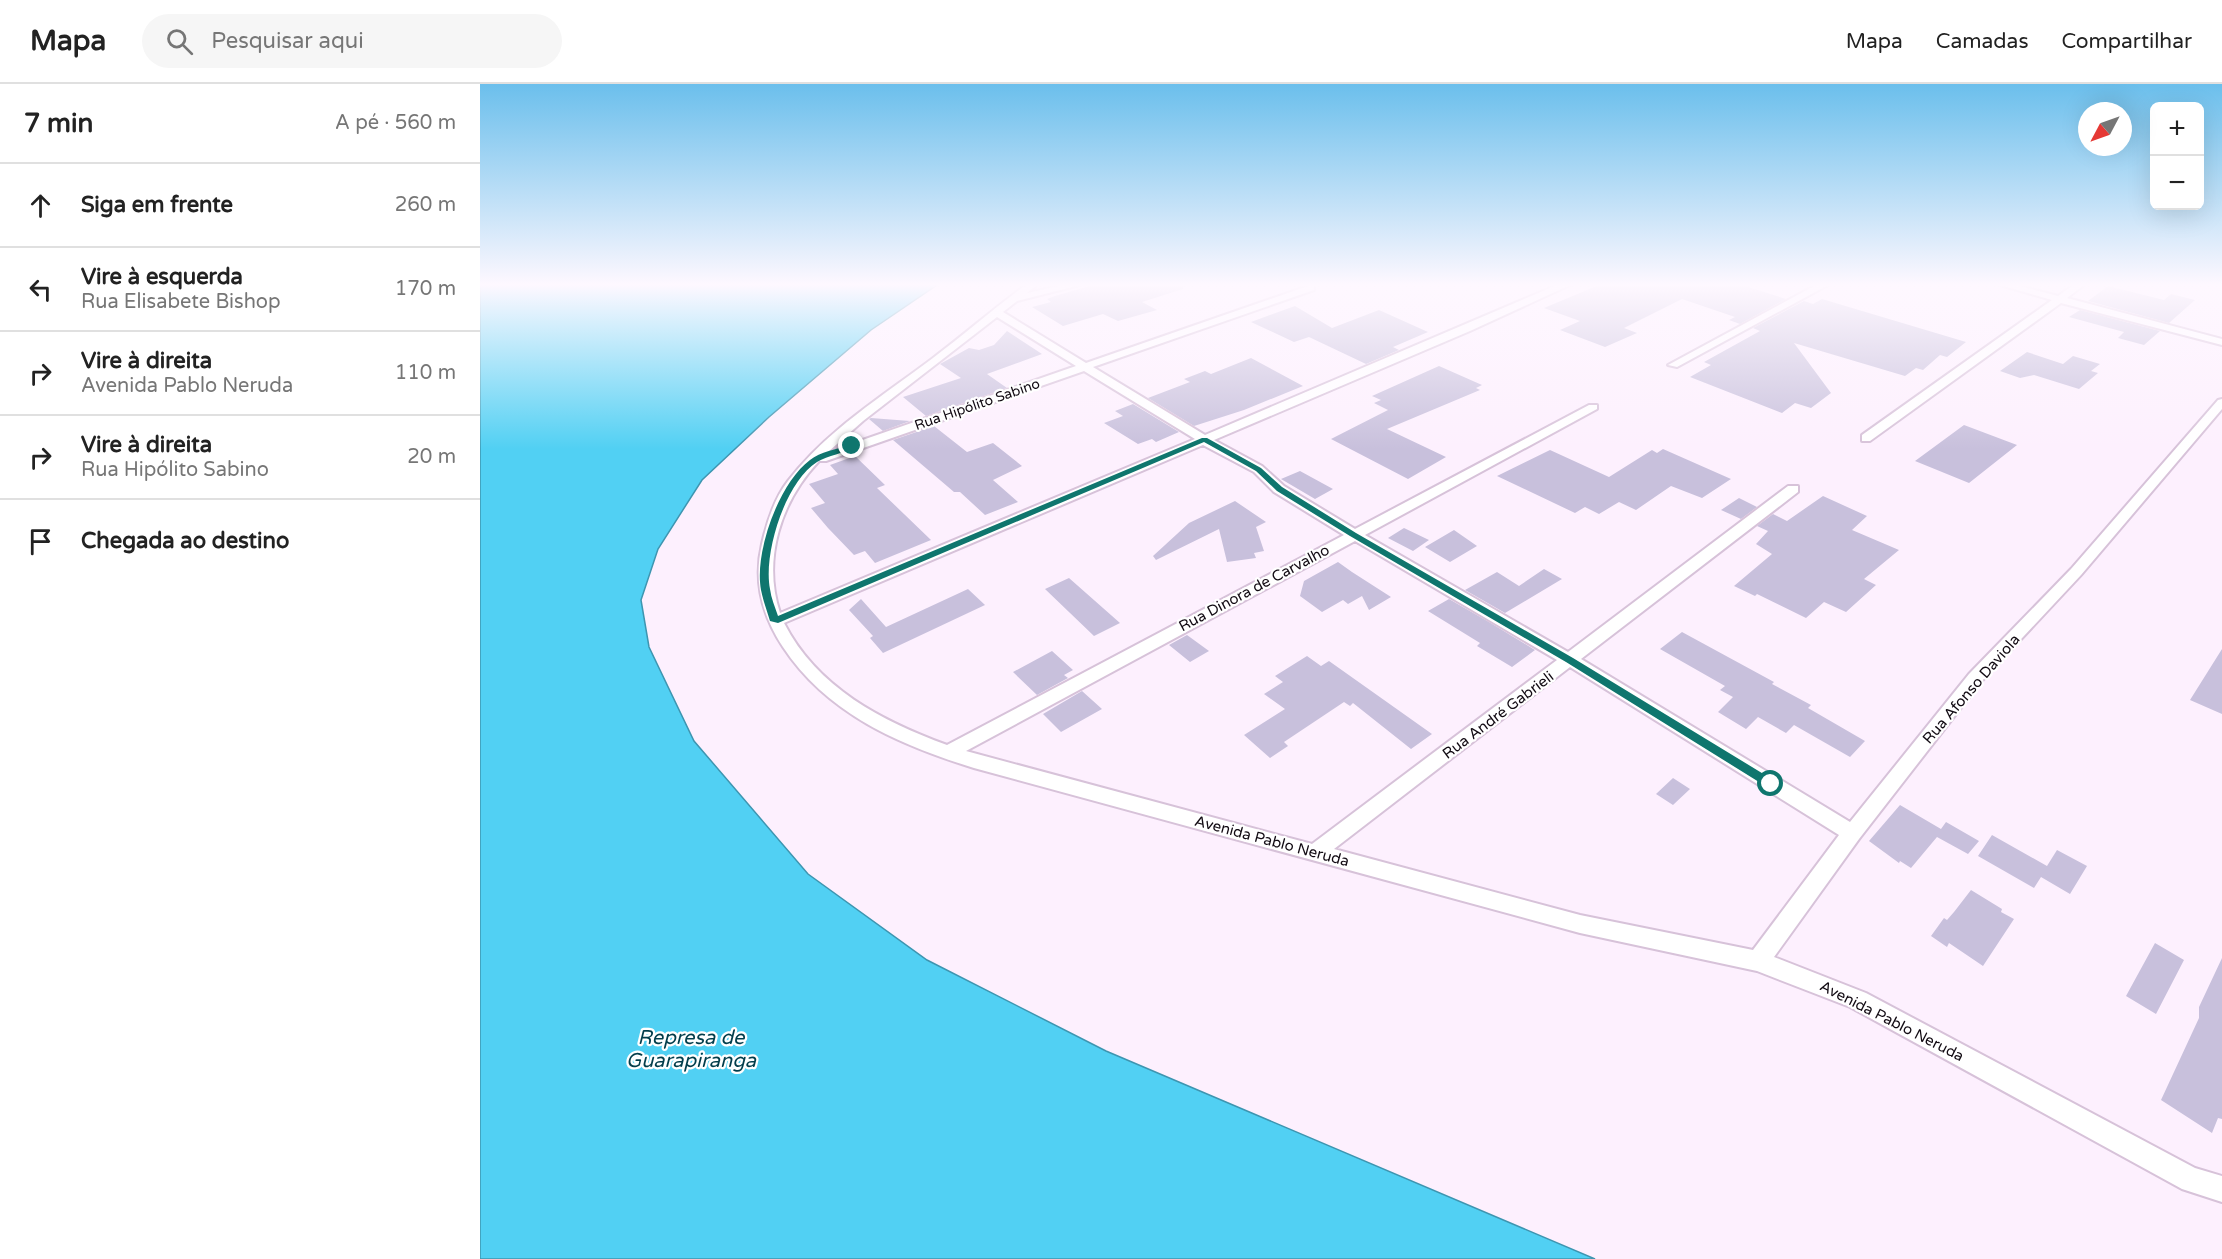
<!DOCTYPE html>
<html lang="pt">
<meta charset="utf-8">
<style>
:root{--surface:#fff;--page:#f6f6f6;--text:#222;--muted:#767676;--line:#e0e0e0}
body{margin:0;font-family:"Varela Round",sans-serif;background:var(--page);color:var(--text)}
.controls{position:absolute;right:18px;top:18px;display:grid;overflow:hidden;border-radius:9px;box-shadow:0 6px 24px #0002}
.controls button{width:54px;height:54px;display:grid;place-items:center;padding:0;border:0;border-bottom:2px solid var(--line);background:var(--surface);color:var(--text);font:30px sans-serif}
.compass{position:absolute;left:1598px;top:18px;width:54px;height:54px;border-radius:50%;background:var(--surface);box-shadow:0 6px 24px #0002;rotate:229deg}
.stop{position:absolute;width:18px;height:18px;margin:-14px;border:4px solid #0f766e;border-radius:50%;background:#fff}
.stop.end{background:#0f766e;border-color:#fff;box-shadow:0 2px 6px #0008}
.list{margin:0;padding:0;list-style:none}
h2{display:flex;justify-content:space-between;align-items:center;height:78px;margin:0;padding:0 24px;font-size:26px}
h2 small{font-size:20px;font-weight:400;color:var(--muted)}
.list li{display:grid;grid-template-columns:39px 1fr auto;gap:18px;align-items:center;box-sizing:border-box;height:84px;padding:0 24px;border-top:2px solid var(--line)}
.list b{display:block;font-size:22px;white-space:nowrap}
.list p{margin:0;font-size:20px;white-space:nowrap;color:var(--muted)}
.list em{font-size:20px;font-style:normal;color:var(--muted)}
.icon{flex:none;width:33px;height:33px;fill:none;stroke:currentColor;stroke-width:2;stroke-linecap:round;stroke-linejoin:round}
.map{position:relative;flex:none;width:1742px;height:1175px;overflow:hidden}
header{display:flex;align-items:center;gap:36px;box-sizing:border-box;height:84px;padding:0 30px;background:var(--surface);border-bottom:2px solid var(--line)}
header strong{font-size:28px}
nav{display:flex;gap:33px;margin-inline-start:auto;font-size:21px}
.search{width:420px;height:54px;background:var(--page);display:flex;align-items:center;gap:15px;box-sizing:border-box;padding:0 21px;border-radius:33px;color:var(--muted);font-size:22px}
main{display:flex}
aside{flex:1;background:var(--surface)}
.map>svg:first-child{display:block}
.water{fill:#51d0f3;stroke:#3e95b0;stroke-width:1.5}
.building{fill:#c8c0dc}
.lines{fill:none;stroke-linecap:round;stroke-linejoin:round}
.street-casing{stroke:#d7c2d9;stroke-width:4}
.street{fill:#fff;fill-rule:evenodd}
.route{fill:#0f766e}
.labels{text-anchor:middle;stroke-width:4.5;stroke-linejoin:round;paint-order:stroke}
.far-street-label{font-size:14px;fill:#110a12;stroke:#fff}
.street-label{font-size:15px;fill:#110a12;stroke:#fff}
.near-water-label{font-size:20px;font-style:italic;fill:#013d4b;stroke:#fff}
</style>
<header>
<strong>Mapa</strong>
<div class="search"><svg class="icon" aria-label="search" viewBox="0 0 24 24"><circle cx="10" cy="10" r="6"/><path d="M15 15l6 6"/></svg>Pesquisar aqui</div>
<nav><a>Mapa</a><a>Camadas</a><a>Compartilhar</a></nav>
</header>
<main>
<aside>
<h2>7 min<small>A pé · 560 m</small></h2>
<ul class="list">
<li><svg class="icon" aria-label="ahead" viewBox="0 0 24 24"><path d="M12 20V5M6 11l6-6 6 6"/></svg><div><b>Siga em frente</b></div><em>260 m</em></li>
<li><svg class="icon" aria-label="left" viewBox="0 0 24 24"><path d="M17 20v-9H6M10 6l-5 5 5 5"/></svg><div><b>Vire à esquerda</b><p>Rua Elisabete Bishop</p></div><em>170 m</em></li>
<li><svg class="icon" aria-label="right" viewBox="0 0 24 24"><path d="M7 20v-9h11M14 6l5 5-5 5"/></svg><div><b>Vire à direita</b><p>Avenida Pablo Neruda</p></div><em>110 m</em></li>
<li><svg class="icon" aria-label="right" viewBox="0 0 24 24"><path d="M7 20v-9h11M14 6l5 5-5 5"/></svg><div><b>Vire à direita</b><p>Rua Hipólito Sabino</p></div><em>20 m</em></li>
<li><svg class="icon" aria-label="arrive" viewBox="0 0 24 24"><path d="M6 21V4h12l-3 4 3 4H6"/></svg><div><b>Chegada ao destino</b></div></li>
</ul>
</aside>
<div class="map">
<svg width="1742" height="1175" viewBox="0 0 1742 1175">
<rect width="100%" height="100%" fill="#fdf0fe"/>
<path class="water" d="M0,201H457L391,246L289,333L222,396L178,465L161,516L169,563L214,657L328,790L447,876L626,967L1115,1175H0Z"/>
<path class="building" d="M613,201H703V205L662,218L677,226L638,237L623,230L583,242L552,223L571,218L567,215L575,212Z
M1119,201H1262L1306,215L1260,240L1249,236L1255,233L1202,215L1144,244L1157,249L1125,263L1080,246L1100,237L1064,224Z
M1628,202L1684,216L1691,210L1715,216L1689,239L1608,217Z
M1342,215L1486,258L1467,273L1460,271L1443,286L1436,284L1425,292L1314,259L1351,309L1331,324L1315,319L1302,329L1210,293L1231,281L1224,278L1280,247L1273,244L1324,217L1333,220Z
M815,222L852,244L899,226L948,248L913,263L919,266L886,280L829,253L814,258L771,238Z
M1600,226L1680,247L1664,261L1638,254L1644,248L1589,233Z
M527,247L562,270L507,290L527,304L446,332L423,313L481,294L460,280L489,264L499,266L514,261Z
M1547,268L1583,280L1593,272L1620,280L1611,287L1618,289L1599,305L1554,291L1540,294L1520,287Z
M771,274L823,302L764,326L714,342L668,314L710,298L704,295L725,287L731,290Z
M959,282L1002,301L996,304L1000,306L907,345L966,373L928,395L851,355L908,326L894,319L901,316L892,312Z
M653,320L699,348L676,358L672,355L658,360L624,339L643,332L635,327Z
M391,334L430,337L403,347L389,335Z
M1484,341L1537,361L1489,399L1435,377Z
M454,342L487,368L513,359L542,382L513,396L538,418L505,431L480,408H474L413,356Z
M1183,365L1251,395L1222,414L1191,402L1156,426L1139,418L1119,430L1105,423L1095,429L1017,392L1070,366L1129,393L1172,366L1177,369Z
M375,372L405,401L397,404L451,456L395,479L385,467L374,471L348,444L331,424L345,419L329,400L358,390L350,381Z
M820,387L853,405L835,415L801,395Z
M1343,412L1387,432L1372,446L1419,466L1384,495L1396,501L1366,528L1344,518L1326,534L1277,510L1275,512L1254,502L1292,470L1276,460L1288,447L1277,442L1293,430L1307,437Z
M1259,414L1277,423L1261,435L1241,426Z
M755,417L786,438L776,443L784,467L774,469L776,474L747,478L739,445L676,476L673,472L709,439Z
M924,444L949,456L933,467L908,454Z
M974,446L997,462L970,478L945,463Z
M858,478L872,488L911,513L889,526L882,512L868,520L863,516L842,528L820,512L824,497Z
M1064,485L1082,495L1025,529L985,506L1017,488L1039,502Z
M589,494L640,539L614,552L565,505Z
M488,505L505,521L403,569L390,554L393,552L369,526L381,515L406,543Z
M969,515L1009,538L1055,566L1032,583L997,562L1000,559L948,527Z
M1202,548L1294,598L1292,600L1331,621L1328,624L1385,657L1370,673L1314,641L1306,649L1278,633L1266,645L1238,628L1253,613L1240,606L1245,602L1180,565Z
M707,551L729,567L710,578L689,561Z
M1742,565V630L1710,616Z
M572,567L593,586L584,591L588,594L557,611L533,588Z
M827,572L841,582L849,577L952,650L931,665L873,619L870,622L864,618L804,658L808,662L790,674L764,651L805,625L784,610L803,598L795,592Z
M602,607L622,625L581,648L563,630Z
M1193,694L1210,705L1193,721L1176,710Z
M1420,721L1461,745L1466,738L1499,757L1488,770L1457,753L1431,784L1420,777L1419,779L1389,757Z
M1512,751L1567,782L1577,766L1607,782L1590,810L1561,793L1554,804L1498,772Z
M1491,806L1522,825L1521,828L1534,835L1503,882L1469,859L1467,863L1451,852L1464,834L1467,836L1474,828Z
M1675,859L1704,876L1676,930L1646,912Z
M1742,874V1035L1738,1034L1732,1049L1681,1016L1719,934V923Z"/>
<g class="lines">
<g class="street-casing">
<path id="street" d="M546,201H557L547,209L583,201H600L537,217L523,228L606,279L828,202H834V206L613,283L725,351L1077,201H1090L990,247L734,356L782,382L804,402L875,445L1109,321H1117V325L885,451L1088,568L1308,402H1318V408L1101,575L1370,738L1489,590L1591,485L1738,316L1742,315V325L1601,491L1501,598L1379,755L1294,873L1386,909L1715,1084L1742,1092V1118L1702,1105L1370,923L1277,887L1100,849L494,684C420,661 347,630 303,563C282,531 273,498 282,460C287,438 294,415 308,397C347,346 403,312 453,274C485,250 514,224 546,201ZM517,233L596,282L348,368L383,337ZM604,287L715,355L300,529C282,475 301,417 339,377H346ZM723,361L774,388L794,408L864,451L467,661C402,637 337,604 304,539ZM875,457L1077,576L832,760L486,667ZM1090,583L1359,751L1273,866L1100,831L854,765Z
M1336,201H1348L1197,283L1188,281Z
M1520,201H1536L1578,212L1593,201H1604L1587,214L1742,255V261L1581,219L1390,357H1382V351L1572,216Z"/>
</g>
<use href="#street" class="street"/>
</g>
<linearGradient id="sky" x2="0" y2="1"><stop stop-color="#6bbfec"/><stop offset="0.55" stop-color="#fef8ff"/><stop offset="1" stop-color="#fef8ff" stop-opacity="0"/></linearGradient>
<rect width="1742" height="365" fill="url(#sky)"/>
<path class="route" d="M722,354H727L781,384L802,403L876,449L1093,574L1295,697V703H1287L1086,578L870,452L797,407L776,387L724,358L298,539L290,537C287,527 283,516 281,506C274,468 299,399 330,376C340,368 357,365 369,361L375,362C364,370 348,371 337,378C305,398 283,470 290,505C291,514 295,523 298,532Z"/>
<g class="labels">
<g class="far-street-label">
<text transform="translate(497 320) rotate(-19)" y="5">Rua Hipólito Sabino</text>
</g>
<g class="street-label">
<text transform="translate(774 504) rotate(-28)" y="5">Rua Dinora de Carvalho</text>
<text transform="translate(1491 605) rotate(-49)" y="5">Rua Afonso Daviola</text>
<text transform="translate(1018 631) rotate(-37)" y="5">Rua André Gabrieli</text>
<text transform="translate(792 757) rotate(15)" y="5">Avenida Pablo Neruda</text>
<text transform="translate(1412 937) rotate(27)" y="5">Avenida Pablo Neruda</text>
</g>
<g class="near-water-label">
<text x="211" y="960">Represa de<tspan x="211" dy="23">Guarapiranga</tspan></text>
</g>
</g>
</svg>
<div class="controls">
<button>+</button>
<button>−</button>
</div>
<svg class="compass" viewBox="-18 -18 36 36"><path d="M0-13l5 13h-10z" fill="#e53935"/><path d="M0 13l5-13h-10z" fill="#767676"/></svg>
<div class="stop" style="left:1291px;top:700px"></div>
<div class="stop end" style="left:372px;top:362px"></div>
</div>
</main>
